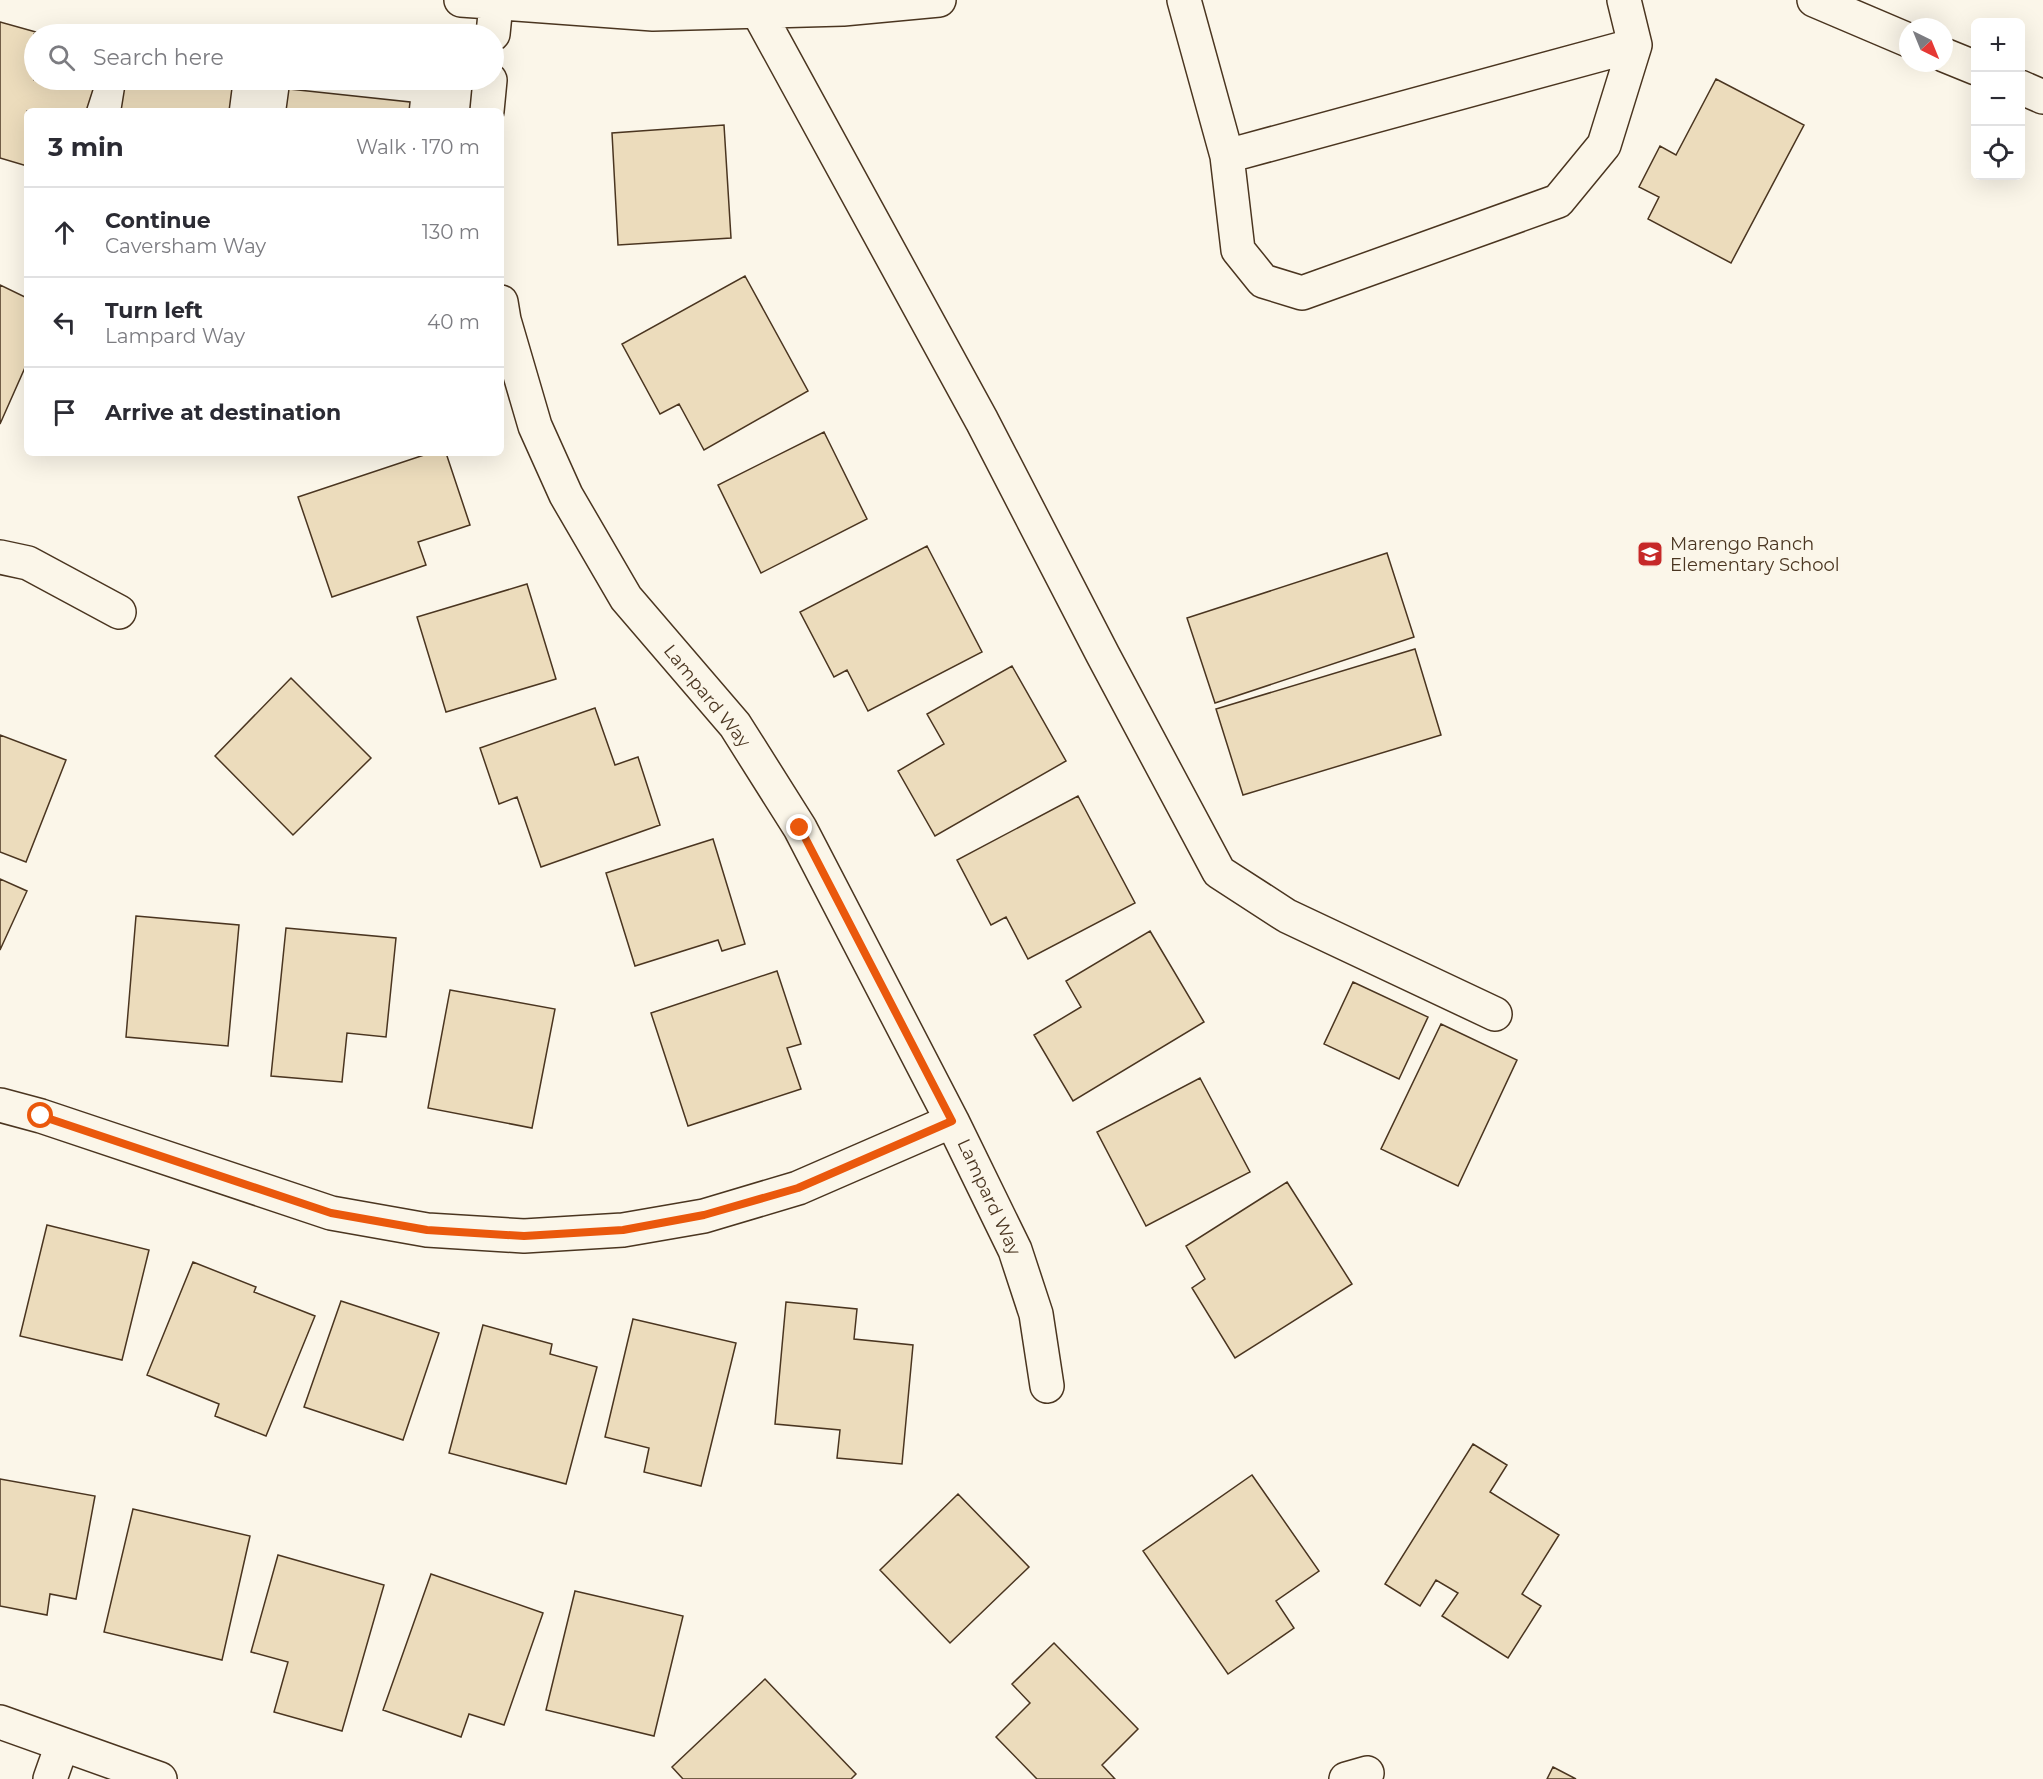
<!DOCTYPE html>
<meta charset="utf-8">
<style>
:root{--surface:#fff;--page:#f7f7f7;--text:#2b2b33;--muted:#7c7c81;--line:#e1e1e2}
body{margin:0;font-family:Montserrat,sans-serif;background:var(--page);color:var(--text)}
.controls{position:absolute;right:18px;top:18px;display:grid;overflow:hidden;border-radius:9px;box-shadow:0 6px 24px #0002}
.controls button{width:54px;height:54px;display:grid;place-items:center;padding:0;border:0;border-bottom:2px solid var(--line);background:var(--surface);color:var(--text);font:30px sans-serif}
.compass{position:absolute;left:1899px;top:18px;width:54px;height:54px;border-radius:50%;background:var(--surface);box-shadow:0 6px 24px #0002;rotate:137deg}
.stop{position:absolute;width:18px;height:18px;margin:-14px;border:4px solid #ea580c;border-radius:50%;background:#fff}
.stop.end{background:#ea580c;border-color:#fff;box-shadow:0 2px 6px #0008}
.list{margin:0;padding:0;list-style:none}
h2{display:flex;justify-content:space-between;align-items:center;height:78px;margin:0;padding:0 24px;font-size:26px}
h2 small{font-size:20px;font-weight:400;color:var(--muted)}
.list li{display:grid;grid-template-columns:39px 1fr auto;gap:18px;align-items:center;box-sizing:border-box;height:90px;padding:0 24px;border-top:2px solid var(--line)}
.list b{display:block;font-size:22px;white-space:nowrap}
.list p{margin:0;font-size:20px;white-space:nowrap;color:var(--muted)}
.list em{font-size:20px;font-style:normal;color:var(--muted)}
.icon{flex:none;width:33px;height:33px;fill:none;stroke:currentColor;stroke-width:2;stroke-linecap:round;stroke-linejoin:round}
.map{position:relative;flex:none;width:2043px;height:1779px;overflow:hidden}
.search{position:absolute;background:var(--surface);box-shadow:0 6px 24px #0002;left:24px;top:24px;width:480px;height:66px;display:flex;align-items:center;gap:15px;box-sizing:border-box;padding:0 21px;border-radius:33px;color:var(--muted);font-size:22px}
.panel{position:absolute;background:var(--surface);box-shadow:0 6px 24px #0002;left:24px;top:108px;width:480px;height:348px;border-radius:9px}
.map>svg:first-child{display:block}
.building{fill:#ecdcbc;stroke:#4a3520;stroke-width:1.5}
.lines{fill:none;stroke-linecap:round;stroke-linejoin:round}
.minor-casing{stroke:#4a3520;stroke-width:36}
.minor{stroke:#fbf6e9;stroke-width:33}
.route{stroke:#ea580c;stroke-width:8}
.labels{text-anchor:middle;stroke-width:4.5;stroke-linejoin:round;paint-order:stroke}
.poi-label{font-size:18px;fill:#4a3520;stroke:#fbf6e9;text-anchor:start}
.street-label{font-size:18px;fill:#4a3520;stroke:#fbf6e9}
</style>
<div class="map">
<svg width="2043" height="1779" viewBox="0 0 2043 1779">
<rect width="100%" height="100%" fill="#fbf6e9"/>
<path class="building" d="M0,22L43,34H34V80H96L86,111H27V166L0,158Z
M1716,79L1804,125L1731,263L1648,219L1659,197L1639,187L1660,146L1676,155Z
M126,80H233L229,111H121Z
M289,89L410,102L409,111H286Z
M724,125L731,238L618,245L612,133Z
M745,276L808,391L704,450L679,404L660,414L622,344Z
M0,285L27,298V363L0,424Z
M824,432L867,519L761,573L718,485Z
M430,453H446L470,525L418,542L426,565L332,597L298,497Z
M927,546L982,652L868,711L847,670L834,677L800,612Z
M1387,553L1414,637L1215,703L1187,618Z
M527,584L556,679L446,712L417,617Z
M1415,649L1441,735L1243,795L1216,709Z
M1012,666L1066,761L935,836L898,771L944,744L927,714Z
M291,678L371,758L293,835L215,756Z
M595,708L615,765L638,757L660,825L541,867L517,797L499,804L480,748Z
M0,735L66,760L26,862L0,852Z
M1078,796L1135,903L1028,959L1006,917L991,925L957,860Z
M713,839L745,944L722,951L718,940L635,966L606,873Z
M0,879L27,891L0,950Z
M136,916L239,925L228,1046L126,1037Z
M286,928L396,938L386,1037L347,1033L342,1082L271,1076Z
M1150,931L1204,1022L1073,1101L1034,1035L1081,1007L1066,981Z
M777,971L801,1044L787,1048L801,1089L688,1126L651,1013Z
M1353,982L1428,1017L1399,1079L1324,1044Z
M450,990L555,1009L532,1128L428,1108Z
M1441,1024L1517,1060L1458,1186L1381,1149Z
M1200,1078L1250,1172L1146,1226L1097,1132Z
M1287,1182L1352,1284L1235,1358L1192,1288L1205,1279L1186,1246Z
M47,1225L149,1250L122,1360L20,1336Z
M193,1262L256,1287L254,1292L315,1316L266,1436L215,1416L219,1404L147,1375Z
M341,1301L439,1333L403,1440L304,1407Z
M786,1302L857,1309L854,1339L913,1345L902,1464L837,1458L840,1430L775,1424Z
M633,1319L736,1343L701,1486L644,1472L649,1448L605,1437Z
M483,1325L552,1344L550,1354L597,1367L566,1484L449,1453Z
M1473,1444L1507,1465L1490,1492L1559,1535L1522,1594L1541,1606L1508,1658L1442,1616L1458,1593L1436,1580L1420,1606L1385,1584Z
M1252,1475L1319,1571L1276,1601L1294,1628L1228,1674L1143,1551Z
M0,1479L95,1496L76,1599L50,1594L47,1615L0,1606Z
M958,1494L1029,1567L950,1643L880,1570Z
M133,1509L250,1536L222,1660L104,1632Z
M278,1555L384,1585L342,1731L274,1712L288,1662L251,1652Z
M431,1574L543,1613L504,1725L469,1714L461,1737L383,1710Z
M575,1591L683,1616L654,1736L546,1710Z
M1054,1643L1138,1729L1102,1765L1115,1779H1037L996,1737L1030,1703L1012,1684Z
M765,1679L856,1774L851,1779H683L672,1767Z
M1553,1767L1576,1779H1547Z"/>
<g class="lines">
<g class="minor-casing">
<path id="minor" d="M461,0L653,14L843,9L939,0
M1184,0L1227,156L1238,250L1263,281L1302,293L1558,201L1604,145L1635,45L1624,0
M1814,0L1908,40
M757,10L982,421L1103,655L1219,872L1287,916L1495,1014
M493,34L496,4
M1944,55L1976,68
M2020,87L2043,97
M487,111L490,80
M1227,156L1635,45
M501,302L504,320L535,426L566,495L626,598L735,725L800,828L952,1121L1015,1250L1036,1314L1047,1386
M0,557L28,563L119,612
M0,1105L41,1116L331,1213L427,1230L524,1236L623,1230L704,1216L798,1188L952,1121
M0,1722L160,1779
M50,1779L62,1745
M1346,1779L1367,1773"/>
</g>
<use href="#minor" class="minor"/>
</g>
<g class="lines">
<path class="route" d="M41,1116L331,1213L427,1230L524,1236L623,1230L704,1215L798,1188L952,1121L800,828"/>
</g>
<defs>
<g id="school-square" transform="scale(1.35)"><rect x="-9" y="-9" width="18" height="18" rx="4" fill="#c62828" stroke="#fbf6e9"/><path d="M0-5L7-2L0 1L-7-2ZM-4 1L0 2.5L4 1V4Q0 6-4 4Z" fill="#fff"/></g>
</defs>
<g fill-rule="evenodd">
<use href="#school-square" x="1650" y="554"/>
</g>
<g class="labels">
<g class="poi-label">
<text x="1670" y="550">Marengo Ranch<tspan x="1670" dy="21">Elementary School</tspan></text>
</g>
<g class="street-label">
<text transform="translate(707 696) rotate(51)" y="6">Lampard Way</text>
<text transform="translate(989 1197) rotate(65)" y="6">Lampard Way</text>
</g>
</g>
</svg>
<div class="controls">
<button>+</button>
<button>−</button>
<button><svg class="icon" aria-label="locate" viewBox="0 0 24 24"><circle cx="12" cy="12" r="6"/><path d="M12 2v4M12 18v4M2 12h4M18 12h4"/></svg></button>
</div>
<svg class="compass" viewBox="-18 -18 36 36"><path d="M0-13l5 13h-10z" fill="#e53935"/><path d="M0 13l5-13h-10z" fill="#7c7c81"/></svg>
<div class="stop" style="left:41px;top:1116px"></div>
<div class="stop end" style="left:800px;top:828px"></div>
<div class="search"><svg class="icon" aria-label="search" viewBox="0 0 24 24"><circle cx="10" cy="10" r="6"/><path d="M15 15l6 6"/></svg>Search here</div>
<section class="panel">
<h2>3 min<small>Walk · 170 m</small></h2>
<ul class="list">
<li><svg class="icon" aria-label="ahead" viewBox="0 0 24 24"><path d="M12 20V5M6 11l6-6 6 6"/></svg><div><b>Continue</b><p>Caversham Way</p></div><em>130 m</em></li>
<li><svg class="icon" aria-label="left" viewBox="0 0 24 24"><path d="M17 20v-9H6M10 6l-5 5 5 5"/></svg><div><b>Turn left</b><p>Lampard Way</p></div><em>40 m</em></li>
<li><svg class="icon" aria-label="arrive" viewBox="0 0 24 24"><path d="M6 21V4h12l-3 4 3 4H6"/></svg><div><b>Arrive at destination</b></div></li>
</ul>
</section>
</div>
